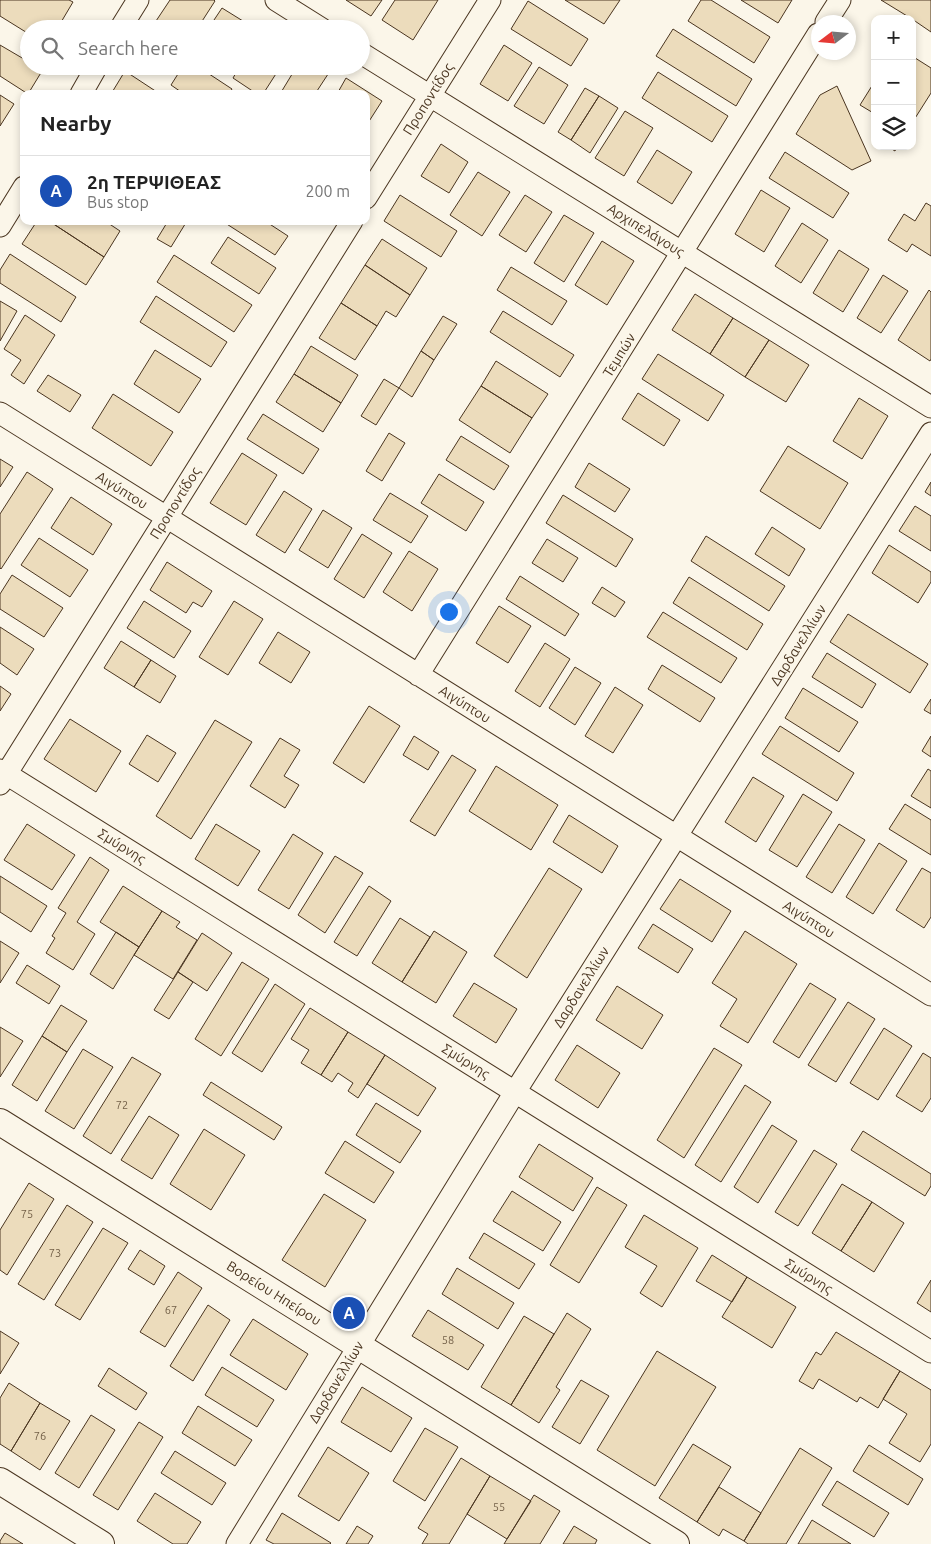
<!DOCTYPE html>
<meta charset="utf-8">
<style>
:root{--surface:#fff;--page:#f2f2f2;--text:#222;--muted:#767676;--line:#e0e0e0;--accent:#c62828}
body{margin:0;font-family:Ubuntu,sans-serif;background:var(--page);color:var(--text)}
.controls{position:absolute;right:15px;top:15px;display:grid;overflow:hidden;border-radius:10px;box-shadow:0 2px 8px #0003}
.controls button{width:45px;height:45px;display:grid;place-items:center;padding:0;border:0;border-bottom:1px solid var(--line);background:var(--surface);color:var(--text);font:25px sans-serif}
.compass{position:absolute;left:811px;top:15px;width:45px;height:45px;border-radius:50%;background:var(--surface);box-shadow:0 2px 8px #0003;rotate:254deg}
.you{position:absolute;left:448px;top:611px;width:18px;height:18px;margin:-12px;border:4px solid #fff;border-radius:50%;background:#1a73e8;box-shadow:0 0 0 8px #1a73e833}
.badge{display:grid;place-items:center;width:32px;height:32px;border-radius:50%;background:var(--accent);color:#fff;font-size:16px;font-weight:700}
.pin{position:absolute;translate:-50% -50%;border:2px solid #fff;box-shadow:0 1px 5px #0006}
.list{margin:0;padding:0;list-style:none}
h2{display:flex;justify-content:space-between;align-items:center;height:65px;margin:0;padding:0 20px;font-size:21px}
h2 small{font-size:16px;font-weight:400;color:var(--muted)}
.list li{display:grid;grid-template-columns:32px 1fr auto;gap:15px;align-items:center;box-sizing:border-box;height:70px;padding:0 20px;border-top:1px solid var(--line)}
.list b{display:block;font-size:19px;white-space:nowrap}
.list p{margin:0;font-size:16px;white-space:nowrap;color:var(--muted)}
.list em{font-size:16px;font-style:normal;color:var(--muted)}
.icon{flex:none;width:28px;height:28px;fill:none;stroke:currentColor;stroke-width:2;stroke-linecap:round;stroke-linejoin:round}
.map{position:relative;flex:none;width:931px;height:1544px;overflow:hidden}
.search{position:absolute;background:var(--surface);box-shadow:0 2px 8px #0003;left:20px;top:20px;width:350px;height:55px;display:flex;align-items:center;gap:12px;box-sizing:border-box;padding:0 18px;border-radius:28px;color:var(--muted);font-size:19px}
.panel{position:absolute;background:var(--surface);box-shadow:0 2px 8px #0003;left:20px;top:90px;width:350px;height:135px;border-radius:10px}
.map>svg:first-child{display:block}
.building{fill:#ecdcbc;stroke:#4a3520}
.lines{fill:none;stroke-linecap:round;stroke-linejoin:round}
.minor-casing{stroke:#4a3520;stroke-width:23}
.tertiary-casing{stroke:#4a3520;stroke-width:28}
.minor{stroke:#fbf6e9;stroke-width:21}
.tertiary{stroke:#fbf6e9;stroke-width:26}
.labels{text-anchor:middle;stroke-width:4;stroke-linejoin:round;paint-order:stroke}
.number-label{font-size:11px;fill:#725f47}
.street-label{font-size:14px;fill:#4a3520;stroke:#fbf6e9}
</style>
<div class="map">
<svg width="931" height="1544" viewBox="0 0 931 1544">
<rect width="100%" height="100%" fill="#fbf6e9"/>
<path class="building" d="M0,0H69L73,2L57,29H29V34L0,16Z
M170,0H214L215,1L197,29H162L154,24Z
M346,0H382L371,16Z
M395,0H438L413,40L382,20Z
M565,0H620L604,24Z
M701,0H711L770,37L754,63L688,21Z
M741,0H792L778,23Z
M881,0H931V32L912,19Z
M528,1L588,39L571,66L511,29Z
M222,8L251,26L249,29H208Z
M673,29L752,79L736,106L656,56Z
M0,45L29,62V66H35L42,71L28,94L0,76Z
M504,45L532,63L508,101L480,84Z
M912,56L931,68V93L912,123Z
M183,66H197L232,89L229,94H184L171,85Z
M240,66H281L263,94H257L233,78Z
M297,66H329L332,68L315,94H280Z
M539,67L568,85L544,124L514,106Z
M125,71L160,94H111Z
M658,72L728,116L712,142L642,98Z
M346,78L382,101L366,126V94H337Z
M875,81V114L860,105Z
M837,86L871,161L852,170L796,134L820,95Z
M585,88L599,96L571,140L558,132Z
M0,95L14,104L0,126Z
M599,96L618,108L590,153L571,140Z
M625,111L653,128L624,176L595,158Z
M441,144L468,162L449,193L421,176Z
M887,146H897L895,151Z
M657,150L692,172L672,204L637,182Z
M785,152L849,193L833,218L769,178Z
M478,172L510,192L482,236L450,215Z
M761,190L790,208L764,252L735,234Z
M400,195L457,231L441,257L384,221Z
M525,195L552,212L526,252L499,235Z
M926,203L931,206V256L912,244L907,252L888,240L904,214L915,221Z
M564,215L594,233L564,282L534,263Z
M37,221H49L104,257L86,285L22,244Z
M49,221H105L120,231L104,257Z
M168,221H187L171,247L157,239Z
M222,221H265L288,236L275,255Z
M802,223L828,240L801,283L775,266Z
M228,237L276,268L259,294L211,263Z
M382,239L427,268L410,295L365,265Z
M602,241L634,261L607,305L575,285Z
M839,250L869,269L843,312L813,293Z
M10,254L76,297L61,322L0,283V270Z
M174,255L252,305L234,332L157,282Z
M365,265L410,295L396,317L386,311L377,326L341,303Z
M511,267L567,301L552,325L497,290Z
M883,275L908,291L881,333L857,318Z
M929,290L931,292V359L930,361L898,340Z
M695,294L733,318L710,354L672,330Z
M156,296L227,342L211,367L140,322Z
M0,301L17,311L0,341Z
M341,303L377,326L355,360L319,338Z
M503,311L574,355L560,377L490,332Z
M25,315L55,335L24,384L11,375L21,360L4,349Z
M443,316L457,324L434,360L421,351Z
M733,318L769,340L745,377L710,354Z
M769,340L809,365L786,402L745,377Z
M311,346L358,375L341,403L294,374Z
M155,350L201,379L179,413L134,384Z
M421,351L434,360L412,397L399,388Z
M658,354L724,395L708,421L642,379Z
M496,361L548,394L532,418L481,386Z
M294,374L341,403L323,432L276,402Z
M48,375L81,395L70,412L37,391Z
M384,379L399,388L376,425L361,416Z
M481,386L532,418L510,453L459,420Z
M638,393L680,420L664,446L622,419Z
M113,394L173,432L151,466L92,428Z
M859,398L888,416L862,459L833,441Z
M263,414L319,449L303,474L247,439Z
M389,433L405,443L382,481L366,471Z
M461,436L509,466L494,490L446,460Z
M788,446L848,483L820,529L760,491Z
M242,453L277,475L246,525L210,503Z
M0,459L13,467L0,487Z
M589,463L630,489L615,512L575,487Z
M27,472L53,489L1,569L0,568V514Z
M439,474L484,502L466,531L421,503Z
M931,482V496L925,492Z
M284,491L312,509L285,553L256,535Z
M390,493L428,516L411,543L373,520Z
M563,495L633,539L616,567L546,523Z
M71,497L112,524L93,555L51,528Z
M915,506L931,516V551L899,531Z
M323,510L352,528L328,568L299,550Z
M772,527L805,549L789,576L755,554Z
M362,534L392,553L364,598L334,579Z
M706,536L785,586L769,611L691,561Z
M39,538L88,570L70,597L21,565Z
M547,539L578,558L563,582L532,563Z
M889,545L931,572V582L918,603L872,573Z
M409,551L438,569L412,611L383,592Z
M167,562L212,591L202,607L193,602L186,613L150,590Z
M12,575L63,608L44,637L0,609V594Z
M520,576L579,614L565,636L506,599Z
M689,577L763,624L747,650L673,603Z
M602,587L625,602L615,617L592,603Z
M144,601L191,631L174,658L127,628Z
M234,601L263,619L228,675L199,657Z
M499,606L531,626L508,663L476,643Z
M663,612L737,658L721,683L647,637Z
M848,614L928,664L910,693L830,642Z
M0,627L34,649L17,675L0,663Z
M278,632L310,652L291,683L259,663Z
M121,641L151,660L134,687L104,668Z
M545,643L570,659L540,707L515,691Z
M827,653L876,684L862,708L812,677Z
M151,660L176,676L160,703L134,687Z
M662,665L715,698L700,722L648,689Z
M575,667L601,683L575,725L549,708Z
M0,686L11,694L0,711Z
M615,687L643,705L613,753L585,736Z
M803,688L858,722L839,752L785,718Z
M931,699V714L924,710Z
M369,706L400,726L364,783L333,763Z
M70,719L121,751L96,792L44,759Z
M215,720L252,742L191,839L156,816Z
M780,726L854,773L837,801L762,754Z
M147,735L176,753L158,782L129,764Z
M414,736L439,752L428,770L403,755Z
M931,736V757L922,751Z
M280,738L300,750L284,776L299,785L285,808L250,786Z
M452,755L476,770L435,836L410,821Z
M496,766L558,805L531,850L469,811Z
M928,769L931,771V808L911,796Z
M753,777L784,796L756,842L725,822Z
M803,794L832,812L797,867L769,850Z
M905,804L931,820V855L889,829Z
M569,815L618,846L602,873L553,842Z
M27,824L75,855L52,890L4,860Z
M216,824L260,851L238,886L195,859Z
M839,824L865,840L832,893L806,877Z
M293,834L323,853L289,909L258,890Z
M879,843L907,861L873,914L846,897Z
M335,856L363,873L325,933L298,915Z
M90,857L109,870L77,922L95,934L73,970L46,953L55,938L52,936L66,913L58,908Z
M549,868L582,889L527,978L494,956Z
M922,868L931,873V917L924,928L896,910Z
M0,876L47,906L31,932L0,912Z
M680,879L731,911L712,942L660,909Z
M123,886L162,911L139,947L100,922Z
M369,886L391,901L357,956L334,942Z
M162,911L180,922L176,927L197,940L173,979L134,955Z
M400,918L430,937L402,982L372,963Z
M653,924L693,949L678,973L638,948Z
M434,931L467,952L436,1003L402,982Z
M745,931L797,964L748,1043L720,1026L737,999L712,983Z
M116,932L139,947L113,989L90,974Z
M202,933L232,953L207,991L178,972Z
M0,941L19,953L0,983Z
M242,962L269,979L221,1056L195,1039Z
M27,965L60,986L49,1004L16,983Z
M178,972L193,982L169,1019L154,1010Z
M474,983L517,1009L496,1043L453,1016Z
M810,983L836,999L799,1058L773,1042Z
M275,984L305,1004L262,1072L232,1053Z
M617,986L663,1015L642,1049L596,1020Z
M848,1002L875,1019L836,1082L808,1065Z
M61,1005L87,1021L67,1052L42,1036Z
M310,1008L348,1032L321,1075L301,1063L309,1050L291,1039Z
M0,1027L23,1041L0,1077Z
M884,1028L912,1046L878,1100L850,1083Z
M348,1032L385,1055L358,1098L348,1091L353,1083L338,1073L332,1082L321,1075Z
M42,1036L67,1052L37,1101L12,1085Z
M577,1045L620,1073L598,1108L555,1080Z
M714,1048L742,1065L684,1158L657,1140Z
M83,1049L113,1067L74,1129L45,1111Z
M923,1053L931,1058V1098L922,1112L896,1096Z
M385,1055L436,1088L418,1116L367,1084Z
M132,1057L161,1074L111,1154L83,1136Z
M211,1082L282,1127L274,1140L203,1095Z
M745,1085L771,1102L721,1182L695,1165Z
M376,1103L421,1131L400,1163L356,1135Z
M149,1116L179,1135L152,1179L121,1160Z
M772,1125L797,1141L758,1203L734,1187Z
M204,1129L245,1155L211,1210L170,1184Z
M863,1131L931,1174V1186L925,1196L851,1150Z
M345,1141L394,1172L374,1203L325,1173Z
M539,1144L593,1178L573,1211L519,1177Z
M814,1150L837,1164L798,1226L775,1212Z
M29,1183L54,1199L7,1275L0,1270V1230Z
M842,1184L872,1202L841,1251L812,1233Z
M597,1187L627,1205L579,1283L550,1265Z
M512,1191L561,1222L543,1251L493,1221Z
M324,1194L366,1220L325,1287L282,1260Z
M872,1202L904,1223L874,1272L841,1251Z
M67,1205L93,1222L44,1300L18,1284Z
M644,1215L698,1248L662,1307L640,1293L657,1266L625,1247Z
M103,1228L128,1243L80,1320L55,1305Z
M484,1233L535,1264L519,1289L469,1258Z
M140,1250L165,1266L154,1285L128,1269Z
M712,1255L747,1277L732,1302L696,1281Z
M457,1268L514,1303L498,1329L442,1294Z
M178,1272L202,1288L165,1347L140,1332Z
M747,1277L796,1307L772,1348L722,1317Z
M931,1280V1312L917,1303Z
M208,1305L230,1320L193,1381L170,1366Z
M428,1310L484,1345L468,1370L412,1336Z
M567,1313L591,1329L556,1387L560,1390L539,1423L511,1405Z
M524,1316L554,1334L511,1405L481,1387Z
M253,1319L308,1354L286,1390L230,1355Z
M0,1331L19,1343L0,1374Z
M836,1332L900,1371L878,1408L860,1397L857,1402L819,1379L813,1389L799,1381L816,1352L821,1355Z
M657,1351L716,1387L655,1486L597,1450Z
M222,1367L274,1400L257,1427L205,1395Z
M109,1368L147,1393L136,1410L98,1386Z
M900,1371L931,1390V1444L920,1462L889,1443L907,1414L883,1399Z
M581,1380L609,1396L580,1444L552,1427Z
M9,1383L40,1403L11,1451L0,1444V1398Z
M362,1387L412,1418L391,1452L341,1422Z
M40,1403L70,1421L40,1470L11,1451Z
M198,1406L252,1440L235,1466L182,1433Z
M91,1415L115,1430L79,1488L55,1473Z
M139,1422L163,1437L118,1510L93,1495Z
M425,1428L458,1447L425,1501L393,1481Z
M693,1444L731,1467L697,1522L659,1498Z
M869,1445L923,1479L908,1505L853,1471Z
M328,1447L369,1473L339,1521L298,1496Z
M800,1448L832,1468L786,1544H748L744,1541Z
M175,1451L226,1483L212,1505L161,1473Z
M461,1458L490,1476L449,1544H422L428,1534L418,1528Z
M490,1476L531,1501L507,1539L467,1514Z
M837,1481L889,1513L874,1537L822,1505Z
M719,1487L761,1513L744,1541L723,1529L719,1536L697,1522Z
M155,1493L201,1522L187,1544H173L137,1521Z
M534,1495L560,1511L540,1544H504Z
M282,1513L331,1543L330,1544H274L266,1540Z
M812,1520L851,1544H798Z
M357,1526L373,1536L368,1544H346Z
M574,1526L597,1540L595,1544H563Z
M5,1533L23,1544H0V1541Z"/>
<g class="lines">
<g class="minor-casing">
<path id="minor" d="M276,0L322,29
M826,22L840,0
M120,29L138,0
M361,53L931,407
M81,94L97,66
M366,198L490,0
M0,226L24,187
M0,413L931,995
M418,675L818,34
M0,770L931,1352
M0,784L352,221
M237,1544L515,1092L931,433"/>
</g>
<g class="tertiary-casing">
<path id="tertiary" d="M0,1122L676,1544
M0,1481L101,1544"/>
</g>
<use href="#minor" class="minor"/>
<use href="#tertiary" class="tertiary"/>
</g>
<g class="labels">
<g class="number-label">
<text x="122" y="1109">72</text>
<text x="27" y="1218">75</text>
<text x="55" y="1257">73</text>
<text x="171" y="1314">67</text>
<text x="448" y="1344">58</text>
<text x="40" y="1440">76</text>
<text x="499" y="1511">55</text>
</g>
<g class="street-label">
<text transform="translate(428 99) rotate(-58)" y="5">Προποντίδος</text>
<text transform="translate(646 230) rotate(32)" y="5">Αρχιπελάγους</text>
<text transform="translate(619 355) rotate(-58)" y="5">Τεμπών</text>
<text transform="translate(122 490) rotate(32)" y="5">Αιγύπτου</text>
<text transform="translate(175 503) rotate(-58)" y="5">Προποντίδος</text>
<text transform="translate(798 645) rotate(-58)" y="5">Δαρδανελλίων</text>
<text transform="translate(465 704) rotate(32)" y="5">Αιγύπτου</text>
<text transform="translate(122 846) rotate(32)" y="5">Σμύρνης</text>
<text transform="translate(809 919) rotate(32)" y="5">Αιγύπτου</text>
<text transform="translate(581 987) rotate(-58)" y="5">Δαρδανελλίων</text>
<text transform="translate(466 1061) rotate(32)" y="5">Σμύρνης</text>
<text transform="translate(809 1276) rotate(32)" y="5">Σμύρνης</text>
<text transform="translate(274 1293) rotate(32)" y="5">Βορείου Ηπείρου</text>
<text transform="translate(336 1382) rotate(-59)" y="5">Δαρδανελλίων</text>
</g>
</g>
</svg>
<div class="controls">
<button>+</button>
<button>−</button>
<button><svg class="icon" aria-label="layers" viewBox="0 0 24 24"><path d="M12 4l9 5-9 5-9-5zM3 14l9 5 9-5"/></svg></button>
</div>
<svg class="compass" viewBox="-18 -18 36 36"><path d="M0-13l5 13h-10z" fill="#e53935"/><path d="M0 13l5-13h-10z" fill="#767676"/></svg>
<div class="you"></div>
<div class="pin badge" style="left:349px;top:1313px;background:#1a4fb4">A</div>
<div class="search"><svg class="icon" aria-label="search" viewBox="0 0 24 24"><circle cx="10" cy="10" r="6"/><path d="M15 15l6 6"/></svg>Search here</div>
<section class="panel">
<h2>Nearby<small></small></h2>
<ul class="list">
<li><span class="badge" style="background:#1a4fb4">A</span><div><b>2η ΤΕΡΨΙΘΕΑΣ</b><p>Bus stop</p></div><em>200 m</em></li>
</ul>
</section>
</div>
